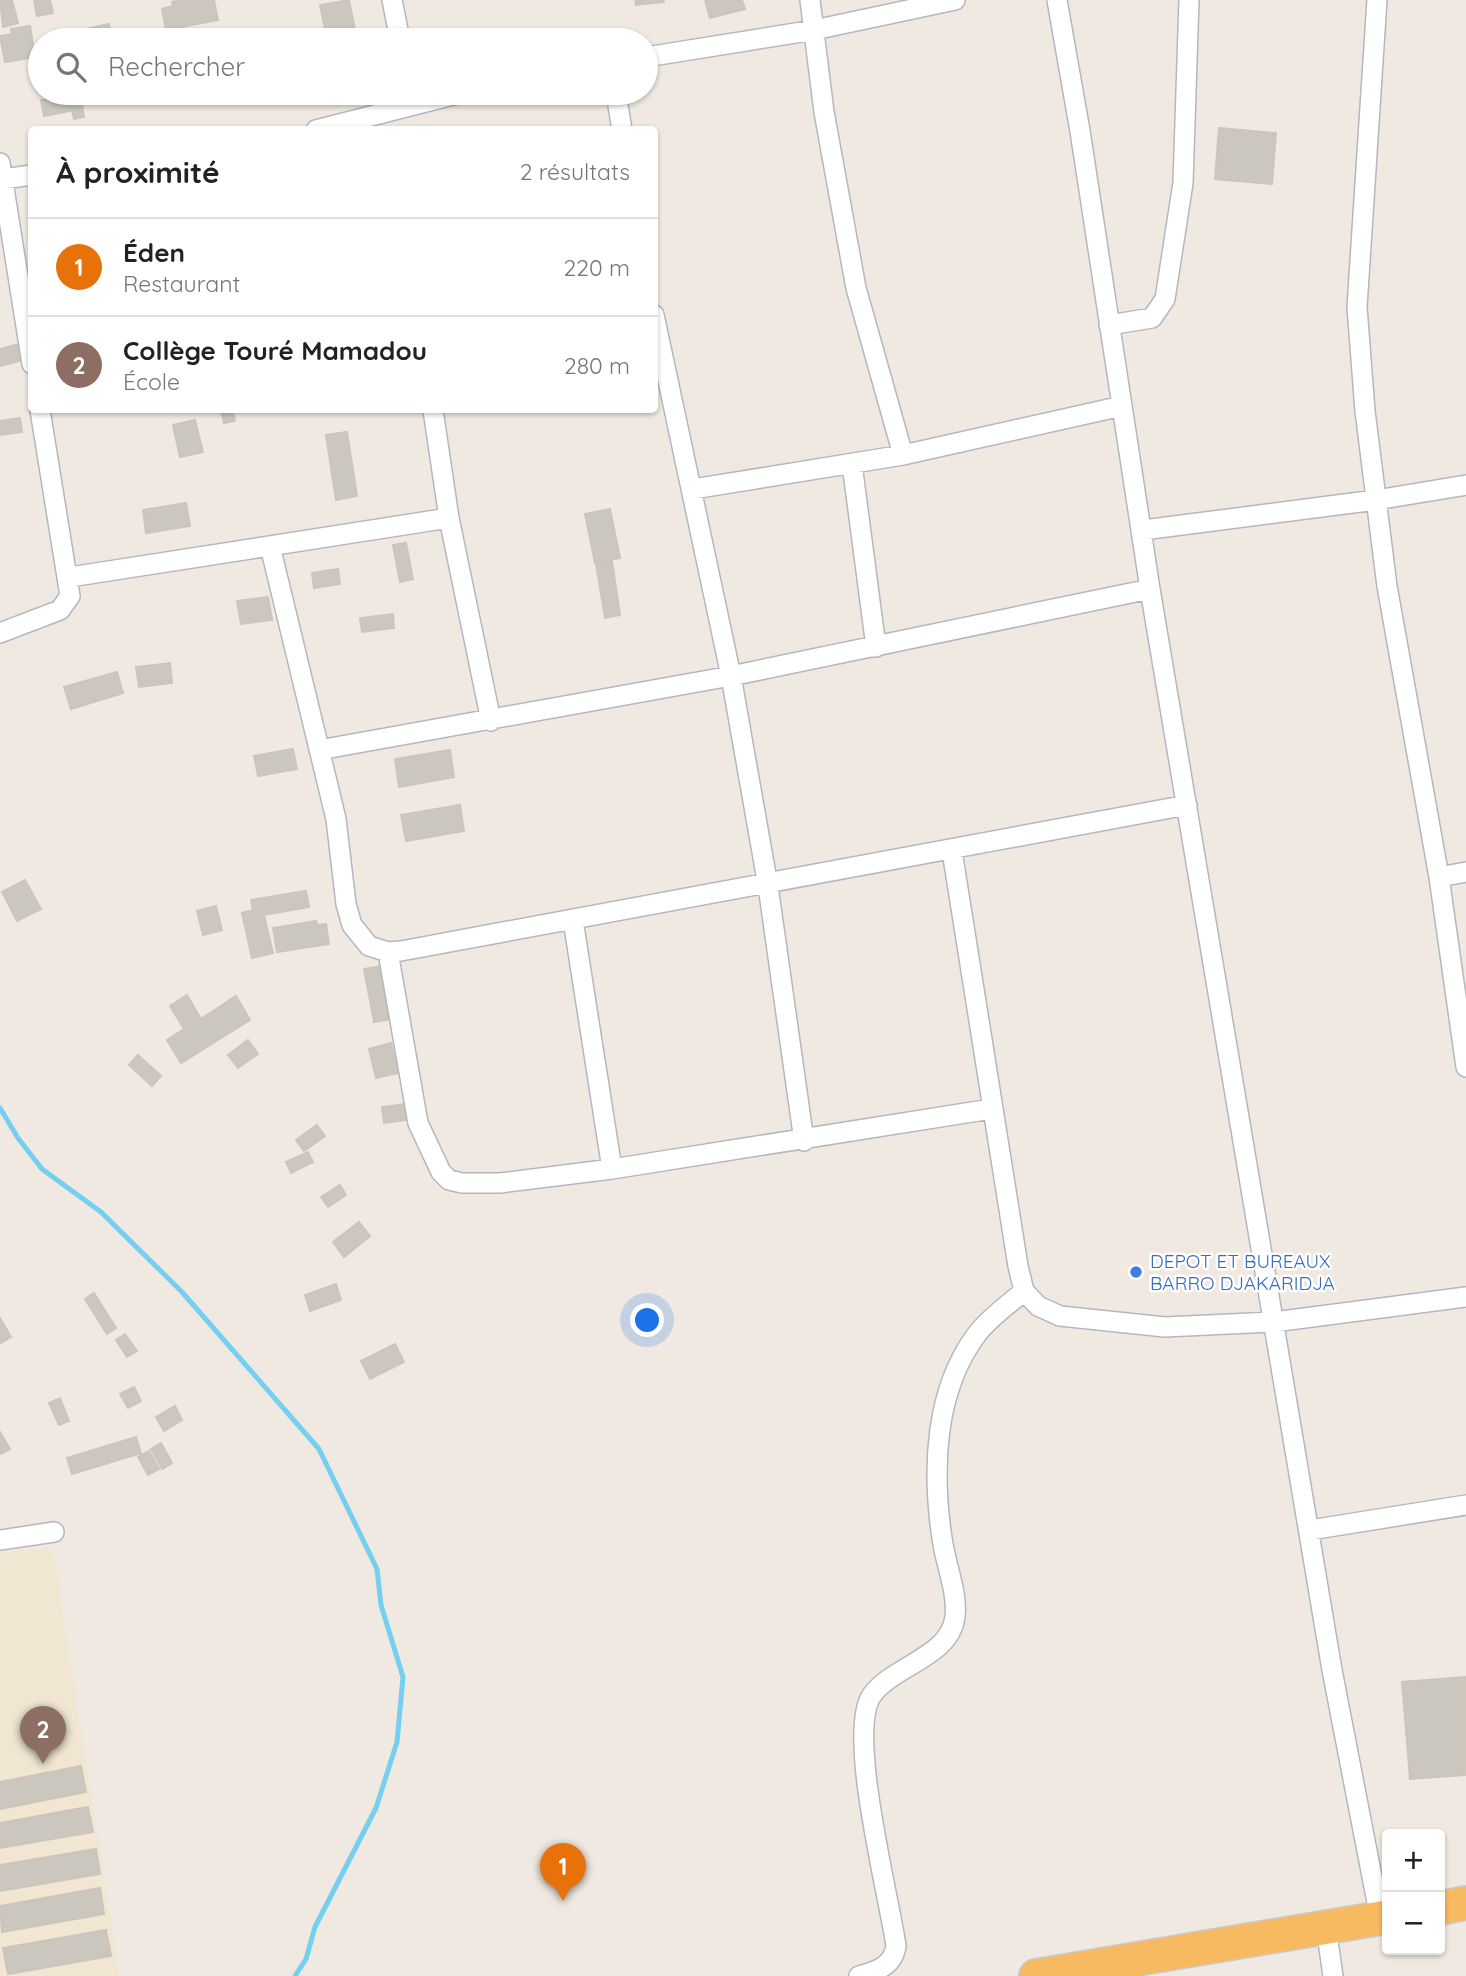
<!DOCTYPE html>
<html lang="fr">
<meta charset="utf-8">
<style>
:root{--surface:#fff;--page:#f6f6f6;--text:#222;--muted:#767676;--line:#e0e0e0;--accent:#b45309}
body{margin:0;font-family:Quicksand,sans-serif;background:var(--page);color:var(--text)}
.controls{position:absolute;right:21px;bottom:21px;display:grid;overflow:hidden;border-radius:7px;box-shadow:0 2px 5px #0004}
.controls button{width:63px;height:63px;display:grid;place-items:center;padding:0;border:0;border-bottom:2px solid var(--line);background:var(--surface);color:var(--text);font:35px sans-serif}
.you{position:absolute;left:648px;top:1321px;width:24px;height:24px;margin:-18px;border:5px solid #fff;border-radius:50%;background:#1a73e8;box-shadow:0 0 0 10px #1a73e833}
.badge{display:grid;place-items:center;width:46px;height:46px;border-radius:50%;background:var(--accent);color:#fff;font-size:23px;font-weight:700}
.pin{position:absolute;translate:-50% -58px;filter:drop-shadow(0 2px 4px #0008)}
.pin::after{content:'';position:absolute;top:37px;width:24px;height:21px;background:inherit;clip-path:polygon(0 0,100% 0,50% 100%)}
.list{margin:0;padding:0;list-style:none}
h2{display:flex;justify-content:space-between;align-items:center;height:91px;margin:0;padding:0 28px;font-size:30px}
h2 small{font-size:23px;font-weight:400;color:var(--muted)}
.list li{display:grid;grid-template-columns:46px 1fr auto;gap:21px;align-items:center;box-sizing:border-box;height:98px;padding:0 28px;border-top:2px solid var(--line)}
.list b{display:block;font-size:26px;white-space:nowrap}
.list p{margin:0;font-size:23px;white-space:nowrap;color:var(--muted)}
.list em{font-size:23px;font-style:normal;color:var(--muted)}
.icon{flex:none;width:38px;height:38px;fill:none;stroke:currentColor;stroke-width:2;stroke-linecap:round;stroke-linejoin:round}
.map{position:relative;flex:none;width:1466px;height:1976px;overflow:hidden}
.search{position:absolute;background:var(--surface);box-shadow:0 2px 5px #0004;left:28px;top:28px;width:630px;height:77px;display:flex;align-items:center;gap:18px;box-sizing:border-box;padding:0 24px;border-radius:38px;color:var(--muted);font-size:26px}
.panel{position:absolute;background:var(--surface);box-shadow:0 2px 5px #0004;left:28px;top:126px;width:630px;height:287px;border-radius:7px}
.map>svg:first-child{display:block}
.education{fill:#f0e6d1}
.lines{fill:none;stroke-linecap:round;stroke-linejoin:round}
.stream{stroke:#75cff0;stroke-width:5}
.building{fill:#cbc7bf;stroke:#cbc5ba;stroke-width:2}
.minor-casing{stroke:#b4b7c1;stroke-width:22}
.trunk-casing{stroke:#c9c9c9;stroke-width:36}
.minor{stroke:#fff;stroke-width:19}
.trunk{stroke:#f8ba60;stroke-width:33}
.shop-dot{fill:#3f7fe0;stroke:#fff;stroke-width:2.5}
.labels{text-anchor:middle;stroke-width:5;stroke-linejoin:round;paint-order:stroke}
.shop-label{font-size:19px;fill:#366cbe;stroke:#fff;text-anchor:start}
</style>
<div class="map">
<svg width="1466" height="1976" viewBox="0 0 1466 1976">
<rect width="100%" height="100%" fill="#efe9e1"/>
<path class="education" d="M53,1548L119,1976H0V1552Z"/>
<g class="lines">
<path class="stream" d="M0,1108L18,1138L42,1169L101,1212L182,1292L319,1449L377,1569L381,1605L403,1677L397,1742L376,1808L315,1927L306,1959L295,1976"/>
</g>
<path class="building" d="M0,0H12L18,23L3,27Z
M34,0H50L53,13L37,16Z
M181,0H214L218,20L166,30L162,9L173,6L172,2Z
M349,0L357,40H327L320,5Z
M635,0H663L664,2L636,5Z
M705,0H742L745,9L710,18Z
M109,24L112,40H79L77,31Z
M30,26L35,57L5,62L0,36L12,34L11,29Z
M194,29L195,40H169L168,33Z
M168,33L169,40H132V39Z
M68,93H80L84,117L74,119Z
M177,93H204V94L178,99Z
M67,96L70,111L44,116L41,100Z
M1219,128L1276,133L1272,184L1215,179Z
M19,344L23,360L0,366V349Z
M221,410H233L235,421L224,423Z
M20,418L22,432L0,435V421Z
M195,420L203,452L180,457L173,425Z
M347,432L357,496L336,500L326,435Z
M186,503L190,526L146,533L143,510Z
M610,509L620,558L595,563L585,514Z
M406,543L413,579L400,582L393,545Z
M612,561L620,615L605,618L596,564Z
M338,569L340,584L314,588L312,573Z
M268,597L272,620L241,624L237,601Z
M393,614L394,628L362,632L360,618Z
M170,663L172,683L139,687L136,667Z
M117,672L123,693L71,709L64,687Z
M293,749L297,769L258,776L254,756Z
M450,750L454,777L399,787L395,759Z
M460,805L464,831L406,841L401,815Z
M25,880L41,909L17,921L2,892Z
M306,891L309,907L264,915L273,953L252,958L242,913L253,910L251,900Z
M216,906L222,930L203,935L197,911Z
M316,921L317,925L326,924L329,944L277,952L273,928Z
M382,966L392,1019L374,1022L364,969Z
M187,995L201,1019L236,996L250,1020L181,1063L167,1040L184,1029L170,1006Z
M248,1040L258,1054L238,1068L228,1055Z
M391,1043L398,1073L376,1078L369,1049Z
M138,1055L161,1076L152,1086L129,1065Z
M405,1104L407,1120L384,1123L382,1107Z
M317,1125L325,1136L304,1151L296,1140Z
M308,1152L313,1162L291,1173L286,1162Z
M340,1185L346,1195L328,1207L321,1197Z
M359,1222L370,1236L344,1257L333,1242Z
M336,1284L341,1300L310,1311L305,1295Z
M94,1293L116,1328L107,1334L85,1299Z
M0,1318L11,1337L1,1343L0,1342Z
M125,1334L137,1351L127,1357L116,1340Z
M395,1344L404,1362L370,1379L361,1361Z
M134,1387L141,1401L128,1408L120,1394Z
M60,1398L69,1421L59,1425L49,1403Z
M175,1406L182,1420L164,1431L156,1417Z
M0,1432L10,1449L1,1454L0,1453Z
M136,1437L141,1453L72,1474L67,1458Z
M161,1443L172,1463L162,1469L151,1449Z
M149,1451L159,1469L148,1475L138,1457Z
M1466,1677V1775L1410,1779L1402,1682Z
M81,1766L86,1792L0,1809V1782Z
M88,1807L93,1832L0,1848V1823Z
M96,1849L100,1874L0,1891V1865Z
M100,1888L104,1914L2,1932L0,1906Z
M106,1930L111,1956L8,1974L3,1948Z"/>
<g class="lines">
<g class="minor-casing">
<path id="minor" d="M392,0L400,40
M810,0L824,112L856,288L903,455
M1057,0L1080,131L1150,589L1332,1670L1380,1918
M1377,0L1357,307L1365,411L1387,586L1439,877L1466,1067
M646,57L814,30L955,0
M616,93L622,130
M316,130L461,93
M0,163L32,364
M3,179L32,175
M654,315L731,676L768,886L804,1141
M1109,325L1152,318L1165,299L1183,183L1189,0
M433,410L449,518L491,721
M852,464L876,647
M693,489L903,455L1122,406
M1143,530L1376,500L1466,485
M270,546L336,819L346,904L352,925L369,946L388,952L401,951L1187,805
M70,577L449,518
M0,633L60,610L70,596L40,410
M319,750L731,676L1150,589
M952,851L1018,1266L1024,1291L1038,1306L1060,1316L1165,1327L1274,1322L1466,1297
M1439,877L1466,872
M573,920L612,1169
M388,952L418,1123L441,1172L449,1180L462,1183H500L612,1169L991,1109
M1310,1530L1466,1505
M0,1540L54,1532
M1326,1927L1333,1976
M859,1976C877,1971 893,1966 896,1946C889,1895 846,1732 872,1695C894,1665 950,1657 955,1617C958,1592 945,1563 942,1538C932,1471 934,1391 977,1334C990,1317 1008,1305 1024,1291"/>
</g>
<g class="trunk-casing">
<path id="trunk" d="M1440,1908L1466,1903
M1036,1976L1387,1917"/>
</g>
<use href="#minor" class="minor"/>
<use href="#trunk" class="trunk"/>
</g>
<circle class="shop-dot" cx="1136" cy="1272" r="7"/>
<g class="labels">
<g class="shop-label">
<text x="1150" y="1268">DEPOT ET BUREAUX<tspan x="1150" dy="22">BARRO DJAKARIDJA</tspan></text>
</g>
</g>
</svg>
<div class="controls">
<button>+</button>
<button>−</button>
</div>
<div class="you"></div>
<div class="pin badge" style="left:563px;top:1901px;background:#e8710a">1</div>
<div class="pin badge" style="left:43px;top:1764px;background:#8d6e63">2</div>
<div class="search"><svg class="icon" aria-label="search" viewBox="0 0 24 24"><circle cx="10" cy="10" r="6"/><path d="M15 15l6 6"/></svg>Rechercher</div>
<section class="panel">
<h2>À proximité<small>2 résultats</small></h2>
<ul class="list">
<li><span class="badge" style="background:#e8710a">1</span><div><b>Éden</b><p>Restaurant</p></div><em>220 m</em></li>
<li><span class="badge" style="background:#8d6e63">2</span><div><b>Collège Touré Mamadou</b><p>École</p></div><em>280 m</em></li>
</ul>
</section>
</div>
